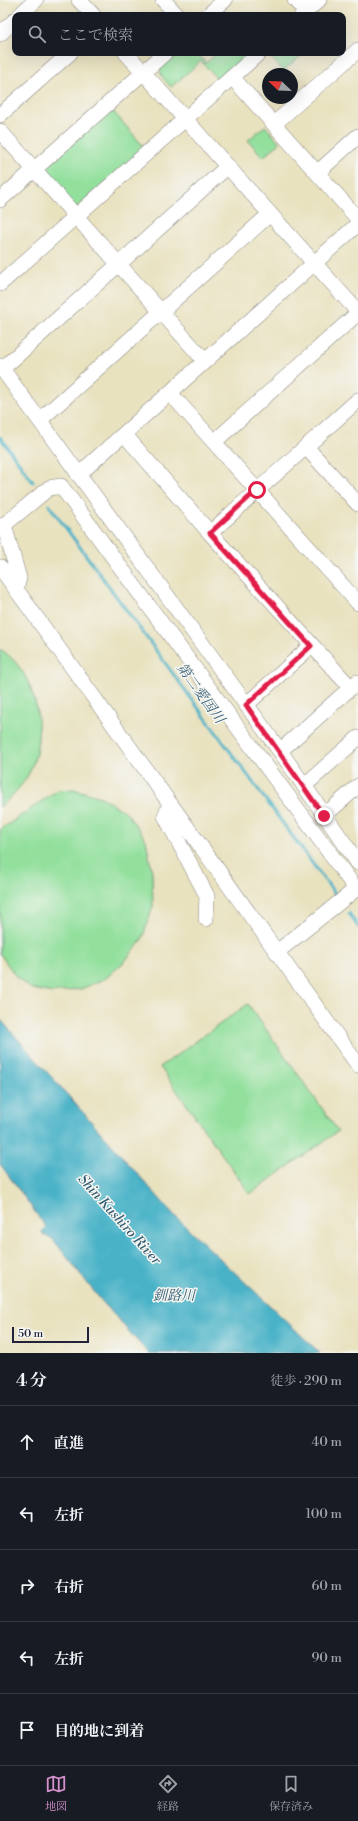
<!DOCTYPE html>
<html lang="ja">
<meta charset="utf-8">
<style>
:root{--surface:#171b24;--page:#20242c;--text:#f1f3f6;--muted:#9ea1a6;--line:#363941;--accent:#d690ce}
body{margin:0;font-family:"Libre Bodoni","Noto Serif JP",serif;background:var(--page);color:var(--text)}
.compass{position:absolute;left:262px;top:68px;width:36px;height:36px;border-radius:50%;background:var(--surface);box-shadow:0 4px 16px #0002;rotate:293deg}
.scale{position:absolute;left:12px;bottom:10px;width:77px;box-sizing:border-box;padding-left:4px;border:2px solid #22223b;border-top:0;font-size:11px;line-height:14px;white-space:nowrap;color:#22223b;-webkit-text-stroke:3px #f6f6f2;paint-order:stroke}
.stop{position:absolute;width:12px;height:12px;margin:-9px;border:3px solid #e11d48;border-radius:50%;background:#fff}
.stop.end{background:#e11d48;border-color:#fff;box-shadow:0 1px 4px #0008}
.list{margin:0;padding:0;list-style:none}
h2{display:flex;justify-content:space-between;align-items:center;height:52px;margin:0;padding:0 16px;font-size:17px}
h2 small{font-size:13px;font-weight:400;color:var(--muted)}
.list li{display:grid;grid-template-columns:26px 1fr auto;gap:12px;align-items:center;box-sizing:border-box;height:72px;padding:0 16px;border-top:1px solid var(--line)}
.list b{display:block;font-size:15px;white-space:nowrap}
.list em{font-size:13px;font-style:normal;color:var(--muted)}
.icon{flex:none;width:22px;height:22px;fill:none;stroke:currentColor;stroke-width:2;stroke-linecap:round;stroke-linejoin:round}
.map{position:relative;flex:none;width:358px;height:1353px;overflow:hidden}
.search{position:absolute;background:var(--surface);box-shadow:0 4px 16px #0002;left:12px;right:12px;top:12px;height:44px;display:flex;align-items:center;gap:10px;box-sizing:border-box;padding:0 14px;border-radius:8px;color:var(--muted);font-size:15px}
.sheet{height:412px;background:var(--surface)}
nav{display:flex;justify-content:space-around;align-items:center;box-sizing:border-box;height:56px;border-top:1px solid var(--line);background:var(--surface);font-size:11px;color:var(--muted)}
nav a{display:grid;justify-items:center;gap:2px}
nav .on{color:var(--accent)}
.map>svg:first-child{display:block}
.green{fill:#93e09d;stroke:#5a816c}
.water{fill:#49b2c7;stroke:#366a81}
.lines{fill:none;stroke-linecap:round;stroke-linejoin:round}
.stream{stroke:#49b2c7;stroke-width:3}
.minor-casing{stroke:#86827d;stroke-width:16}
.minor{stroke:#fff;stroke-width:15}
.route{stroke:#e11d48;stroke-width:5}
.labels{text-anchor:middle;stroke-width:3;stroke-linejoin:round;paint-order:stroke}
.water-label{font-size:14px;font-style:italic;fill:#325c73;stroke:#f6f6f2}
</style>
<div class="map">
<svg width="358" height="1353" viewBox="0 0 358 1353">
<rect width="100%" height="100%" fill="#f6f6f2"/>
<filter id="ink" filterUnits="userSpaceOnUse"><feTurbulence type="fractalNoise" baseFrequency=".025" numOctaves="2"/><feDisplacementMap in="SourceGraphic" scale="8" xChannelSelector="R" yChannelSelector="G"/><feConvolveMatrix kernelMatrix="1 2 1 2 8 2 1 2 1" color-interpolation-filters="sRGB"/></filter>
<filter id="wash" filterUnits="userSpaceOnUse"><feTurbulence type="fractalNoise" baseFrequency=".012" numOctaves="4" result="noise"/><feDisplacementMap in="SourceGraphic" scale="16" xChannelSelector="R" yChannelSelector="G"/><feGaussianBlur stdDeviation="0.9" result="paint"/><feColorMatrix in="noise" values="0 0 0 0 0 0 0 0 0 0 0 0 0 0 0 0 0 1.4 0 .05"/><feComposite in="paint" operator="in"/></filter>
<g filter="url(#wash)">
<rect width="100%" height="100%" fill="#e9e2bf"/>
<path class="green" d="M174,53H197L206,63L217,53H244L247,57L220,82L201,61L171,87C166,81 159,76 160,66Z
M272,53H300L302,55L283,71L269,55Z
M111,109L145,148L79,206L73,207L44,173L45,167Z
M265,126L280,143L263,157L248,140Z
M0,649C39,673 49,739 27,777C20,788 10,798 0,807Z
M74,789L101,797L127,813L146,840L152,872L153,906L142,940L125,961L106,978L81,989L52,993L32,989L17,978L0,954V830L58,790Z
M248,1004L338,1131L250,1194L160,1067Z"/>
<path class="water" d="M0,1019L175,1216L320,1353H148L100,1299L52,1238L44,1235L42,1232L46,1227L0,1164Z"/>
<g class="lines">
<path class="stream" d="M0,437L33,482
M49,505L335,894
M349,913L358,927"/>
</g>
</g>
<g filter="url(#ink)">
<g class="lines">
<g class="minor-casing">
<path id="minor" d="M79,0L93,15
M163,0L177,15
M295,0L306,12
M20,15L36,0
M208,15L225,0
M302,15L319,0
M0,34L15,20
M126,53L358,312
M232,77L358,219
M0,115L70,53
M274,124L358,50
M0,131L205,361
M317,173L358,136
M0,200L165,53
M0,284L259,53
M0,366L280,751L358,863
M2,369L228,166
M170,393L358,603
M40,420L270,214
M124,434L210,533L351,688
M214,442L358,313
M306,447L358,504
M78,475L358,224
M210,533L358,400
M0,567L358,1065
M16,590L19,578L4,525L49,488L61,486L356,889L277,952
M246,705L311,646
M280,751L357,682
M304,786L358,738
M170,804L165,816L207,896L206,919
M324,816L358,786"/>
</g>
<use href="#minor" class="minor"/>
</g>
</g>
<g class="lines" filter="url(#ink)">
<path class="route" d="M257,490L210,533L311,646L246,705L324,816"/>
</g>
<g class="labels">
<g class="water-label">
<text transform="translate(201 693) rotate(54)" y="5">第二愛国川</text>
<text transform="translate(120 1219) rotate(48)" y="5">Shin Kushiro River</text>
<text x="174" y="1300">釧路川</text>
</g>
</g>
</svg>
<svg class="compass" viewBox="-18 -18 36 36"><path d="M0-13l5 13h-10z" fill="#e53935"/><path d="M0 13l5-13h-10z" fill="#9ea1a6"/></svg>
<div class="scale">50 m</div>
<div class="stop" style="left:257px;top:490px"></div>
<div class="stop end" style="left:324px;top:816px"></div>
<div class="search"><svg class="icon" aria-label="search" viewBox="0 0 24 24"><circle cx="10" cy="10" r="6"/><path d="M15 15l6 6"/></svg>ここで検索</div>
</div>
<section class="sheet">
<h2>4 分<small>徒歩 · 290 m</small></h2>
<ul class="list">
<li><svg class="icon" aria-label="ahead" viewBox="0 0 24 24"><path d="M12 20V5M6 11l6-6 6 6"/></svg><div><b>直進</b></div><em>40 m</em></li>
<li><svg class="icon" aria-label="left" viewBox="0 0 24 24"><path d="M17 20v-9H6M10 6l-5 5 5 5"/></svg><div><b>左折</b></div><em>100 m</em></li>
<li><svg class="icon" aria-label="right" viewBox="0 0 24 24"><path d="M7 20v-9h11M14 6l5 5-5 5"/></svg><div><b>右折</b></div><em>60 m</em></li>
<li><svg class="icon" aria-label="left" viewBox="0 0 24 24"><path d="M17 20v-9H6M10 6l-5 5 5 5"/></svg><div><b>左折</b></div><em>90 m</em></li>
<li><svg class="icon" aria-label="arrive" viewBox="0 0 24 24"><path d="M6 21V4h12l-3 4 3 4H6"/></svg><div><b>目的地に到着</b></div></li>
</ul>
</section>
<nav>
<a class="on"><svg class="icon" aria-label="map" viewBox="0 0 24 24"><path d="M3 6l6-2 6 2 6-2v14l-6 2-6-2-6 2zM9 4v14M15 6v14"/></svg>地図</a>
<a><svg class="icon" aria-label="directions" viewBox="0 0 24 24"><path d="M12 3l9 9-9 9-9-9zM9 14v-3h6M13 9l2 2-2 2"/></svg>経路</a>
<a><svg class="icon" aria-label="saved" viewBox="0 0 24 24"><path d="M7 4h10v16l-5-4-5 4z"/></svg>保存済み</a>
</nav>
